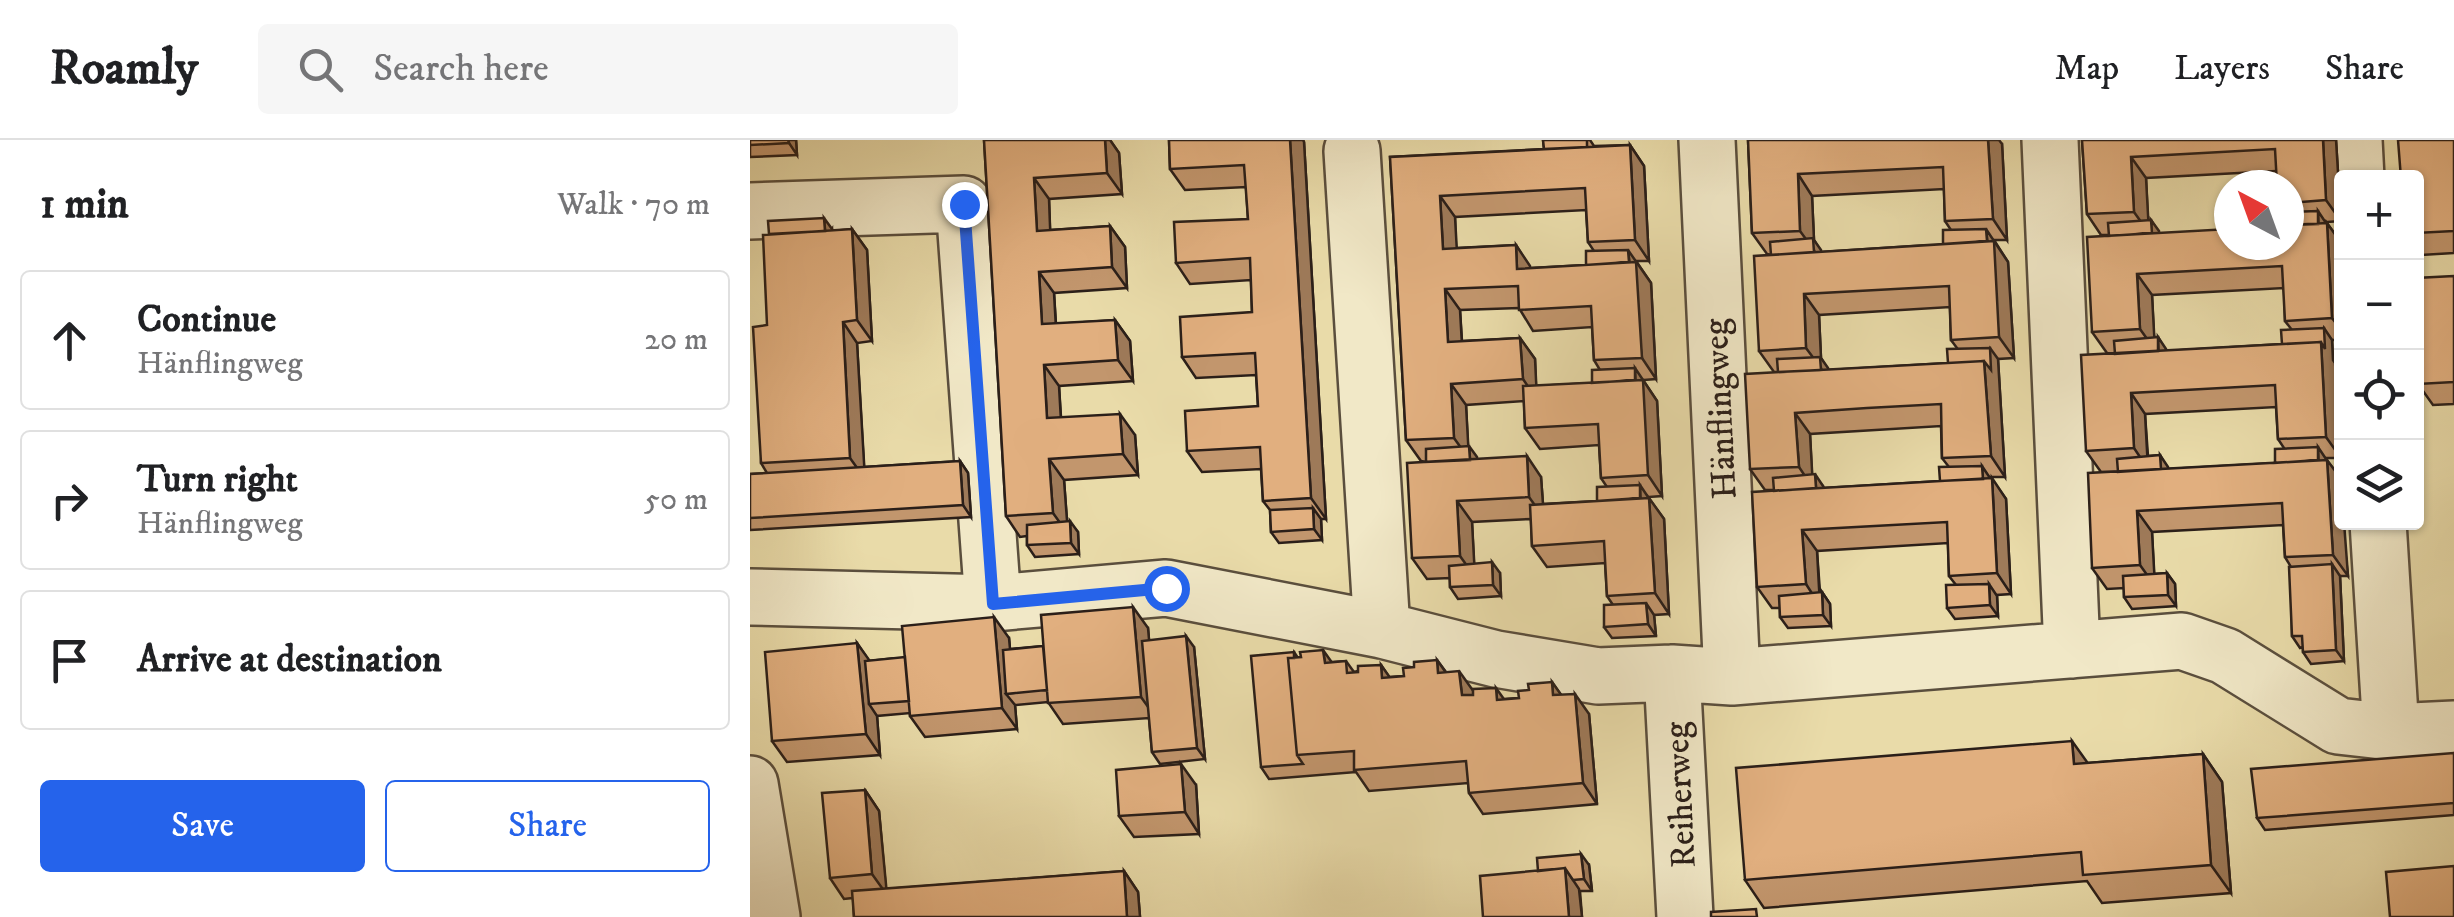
<!DOCTYPE html>
<meta charset="utf-8">
<style>
:root{--surface:#fff;--page:#f6f6f6;--text:#202124;--muted:#757577;--line:#e0e0e0;--accent:#2563eb}
body{margin:0;font-family:"IM FELL DW Pica",serif;background:var(--page);color:var(--text)}
.controls{position:absolute;right:30px;top:30px;display:grid;overflow:hidden;border-radius:10px;box-shadow:0 2px 8px #0004}
.controls button{width:90px;height:90px;display:grid;place-items:center;padding:0;border:0;border-bottom:2px solid var(--line);background:var(--surface);color:var(--text);font:50px sans-serif}
.compass{position:absolute;left:1464px;top:30px;width:90px;height:90px;border-radius:50%;background:var(--surface);box-shadow:0 2px 8px #0004;rotate:319deg}
.stop{position:absolute;width:30px;height:30px;margin:-22px;border:8px solid #2563eb;border-radius:50%;background:#fff}
.stop.end{background:#2563eb;border-color:#fff;box-shadow:0 2px 10px #0008}
.list{margin:0;padding:0;list-style:none}
h2{display:flex;justify-content:space-between;align-items:center;height:130px;margin:0;padding:0 40px;font-size:42px}
h2 small{font-size:32px;font-weight:400;color:var(--muted)}
.list li{display:grid;grid-template-columns:65px 1fr auto;gap:30px;align-items:center;box-sizing:border-box;height:140px;margin:0 20px 20px;padding:0 20px;border:2px solid var(--line);border-radius:10px}
.list b{display:block;font-size:38px;white-space:nowrap}
.list p{margin:0;font-size:32px;white-space:nowrap;color:var(--muted)}
.list em{font-size:32px;font-style:normal;color:var(--muted)}
.actions{display:flex;gap:20px;padding:30px 40px}
.actions a{flex:1;padding:22px 0;border:2px solid var(--accent);border-radius:10px;text-align:center;font-size:35px;color:var(--accent)}
.actions .main{background:var(--accent);color:#fff}
.icon{flex:none;width:55px;height:55px;fill:none;stroke:currentColor;stroke-width:2;stroke-linecap:round;stroke-linejoin:round}
.map{position:relative;flex:none;width:1704px;height:777px;overflow:hidden}
header{display:flex;align-items:center;gap:60px;box-sizing:border-box;height:140px;padding:0 50px;background:var(--surface);border-bottom:2px solid var(--line)}
header strong{font-size:48px}
nav{display:flex;gap:55px;margin-inline-start:auto;font-size:35px}
.search{width:700px;height:90px;background:var(--page);display:flex;align-items:center;gap:25px;box-sizing:border-box;padding:0 35px;border-radius:10px;color:var(--muted);font-size:38px}
main{display:flex}
aside{flex:1;background:var(--surface)}
.map>svg:first-child{display:block}
.lines{fill:none;stroke-linecap:round;stroke-linejoin:round}
.minor-casing{stroke:#5a4e3d;stroke-width:60}
.minor{stroke:#f1e8c7;stroke-width:55}
.wall{fill:#c2966d;stroke:#2b1f19;stroke-width:2.5;fill-rule:evenodd}
.shaded-wall{fill:#9e7a59;stroke:#2b1f19;stroke-width:2.5}
.building{fill:#e1af7f;stroke:#2b1f19;stroke-width:2.5}
.route{stroke:#2563eb;stroke-width:12}
.labels{text-anchor:middle;stroke-width:10;stroke-linejoin:round;paint-order:stroke}
.street-label{font-size:35px;fill:#2b1f19;stroke:#f1e8c7}
</style>
<header>
<strong>Roamly</strong>
<div class="search"><svg class="icon" aria-label="search" viewBox="0 0 24 24"><circle cx="10" cy="10" r="6"/><path d="M15 15l6 6"/></svg>Search here</div>
<nav><a>Map</a><a>Layers</a><a>Share</a></nav>
</header>
<main>
<aside>
<h2>1 min<small>Walk · 70 m</small></h2>
<ul class="list">
<li><svg class="icon" aria-label="ahead" viewBox="0 0 24 24"><path d="M12 20V5M6 11l6-6 6 6"/></svg><div><b>Continue</b><p>Hänflingweg</p></div><em>20 m</em></li>
<li><svg class="icon" aria-label="right" viewBox="0 0 24 24"><path d="M7 20v-9h11M14 6l5 5-5 5"/></svg><div><b>Turn right</b><p>Hänflingweg</p></div><em>50 m</em></li>
<li><svg class="icon" aria-label="arrive" viewBox="0 0 24 24"><path d="M6 21V4h12l-3 4 3 4H6"/></svg><div><b>Arrive at destination</b></div></li>
</ul>
<div class="actions"><a class="main">Save</a><a>Share</a></div>
</aside>
<div class="map">
<svg width="1704" height="777" viewBox="0 0 1704 777">
<rect width="100%" height="100%" fill="#e9dba9"/>
<filter id="stains"><feTurbulence type="fractalNoise" baseFrequency=".002" numOctaves="4"/><feColorMatrix values="0 0 0 0 .2 0 0 0 0 .09 0 0 0 0 .02 0 0 0 .5 -.17"/></filter>
<radialGradient id="worn" r=".72"><stop offset=".6" stop-color="#630" stop-opacity="0"/><stop offset="1" stop-color="#630" stop-opacity=".3"/></radialGradient>
<g class="lines">
<g class="minor-casing">
<path id="minor" d="M957,0L982,537
M1300,0L1322,510
M1604,0L1606,38
M602,11L632,490
M0,71L214,64L243,463
M1628,382L1641,592
M0,457L243,463L416,448L632,490L746,519L848,536L922,533L982,537L1432,501L1475,516L1588,586L1641,592L1704,589
M922,533L935,777
M0,644L22,777"/>
</g>
<use href="#minor" class="minor"/>
</g>
<path class="wall" d="M0,0H46L47,15L0,17Z
M234,0H360L369,13L372,54L299,59L300,90L360,86L375,107L377,148L304,153L306,184L365,180L380,201L383,241L309,246L311,277L385,295L388,335L314,340L317,381L328,392L329,414L285,417L277,405V396L270,397L256,376Z
M419,0H553L554,2L576,379H571L572,400L529,403L521,392L520,370L513,361L511,329L452,332L437,311L508,266L506,235L446,238L432,217L502,172L501,140L440,144L426,123L498,79L496,47L435,50L420,29Z
M793,0H840L844,6L880,5L894,26L899,121H886L901,143L906,239L893,240L907,261L912,356L898,357L914,379L919,474L904,475L906,496L862,498L854,487L863,465L857,456L855,423L797,427L782,406L781,379L722,382L724,424L750,433L751,456L708,459L700,447V438L677,439L662,418L676,322L671,321L656,300L640,17L794,9ZM836,70L838,102L844,111L836,125L780,128L766,105L706,108L705,77ZM769,168L783,191L842,187L844,220L850,230L842,243L786,246L785,219L770,198L712,201L710,170ZM774,261L775,288L790,309L849,305L851,338L857,347L847,361L793,364L791,337L727,319L718,306L716,265Z
M998,0L1252,4L1257,100H1244L1258,122L1264,218L1248,219L1255,337H1240L1256,359L1261,454L1247,455L1248,476L1205,479L1197,468L1206,445L1199,436L1198,403L1067,411L1070,452H1072L1080,464L1081,486L1038,488L1030,477V468H1022L1007,447L1024,350H1015L1000,329L1028,232H1024L1009,211L1021,115L1017,114L1002,93ZM1194,49L1195,81L1201,90L1193,104L1071,112L1064,100L1062,56ZM1200,167L1201,200L1207,208L1198,223L1078,230L1071,218L1069,175ZM1191,286L1192,318L1199,327L1190,341L1074,348L1073,346L1062,335L1060,294Z
M1332,0H1586L1591,81L1576,82L1592,104V200H1582L1583,220L1585,223L1591,318H1575L1592,340V382L1598,436H1590L1594,521L1561,524L1553,512V507L1550,508L1542,496L1541,427L1535,417L1533,385L1402,392L1404,434L1417,433L1425,444L1426,466L1382,469L1374,457V448L1357,449L1342,428L1368,332H1351L1336,311L1365,214L1357,213L1342,192L1359,95H1351L1337,74ZM1526,31L1539,45V105L1409,93L1401,80H1398L1396,38ZM1534,148L1535,181L1542,190L1532,204L1416,211L1408,197H1404L1402,155ZM1526,267L1528,299L1534,308L1525,323L1418,329L1410,315L1398,316L1395,274Z
M1704,0V113L1671,115L1666,109V38Z
M82,89V91L102,89L117,110L122,201L107,203L114,327L210,321L218,333L221,377L0,390V334L17,333L11,323L17,185Z
M1704,136V264L1683,265L1668,244Z
M398,488L399,500L444,507L455,619L410,624L402,612L399,578L313,584L298,562L265,565L267,589L175,597L160,576V573L127,576L130,615L37,622L22,601L107,503L119,521L155,517L259,498L260,509L293,506Z
M544,512L548,518L582,522L596,521L604,532L631,525L639,537L654,536L664,527L687,520L696,532L723,550L754,559L769,558L779,550L802,542L811,555L839,574L847,664L733,674L719,653L718,643L619,651L606,632L519,639L511,627Z
M1704,613V675L1515,690L1507,678Z
M1453,614L1472,642L1481,753L1352,763L1337,741L1014,768L995,740L1338,623Z
M446,645L449,694L384,697L369,676Z
M115,650L129,671L136,749L374,731L388,752L390,777H104L103,758L94,759L80,738Z
M839,725L842,751H830L832,777H733Z"/>
<path class="shaded-wall" d="M38,0H46L47,15L39,3Z
M355,0H360L369,13L372,54L357,33Z
M540,0H553L554,2L576,379L561,358Z
M1238,0H1249L1252,4L1257,100L1243,79Z
M1573,0H1586L1591,81L1576,60Z
M880,5L894,26L899,121L885,100Z
M1381,17L1396,38L1399,93L1384,72Z
M1048,34L1062,56L1064,100L1071,110L1073,134L1064,110L1050,91Z
M284,38L299,59L301,112L287,91Z
M690,56L705,77L708,130L693,109Z
M1568,71L1576,83L1569,94Z
M74,78L82,89L84,112L76,100Z
M1401,80L1409,91L1410,115L1402,103Z
M1577,83L1592,104V191L1582,178Z
M360,86L375,107L377,148L362,127Z
M102,89L117,110L122,201L107,180Z
M1236,89L1258,122L1264,218L1249,197Z
M766,105L780,126L782,150L767,129Z
M878,110L901,143L906,239L892,218Z
M289,132L304,153L307,206L292,184Z
M1387,134L1402,155L1405,210L1390,189Z
M695,149L710,170L713,223L698,202Z
M1054,154L1069,175L1071,218L1078,228L1080,252L1071,228L1056,208Z
M365,180L380,201L383,241L368,220Z
M93,182L107,203L115,339L100,318Z
M1574,188L1582,200L1583,220L1585,223L1591,318L1576,297L1571,202Z
M1408,197L1416,209L1417,233L1409,222Z
M770,198L785,219L787,260L773,239Z
M1240,208L1248,219L1255,337L1241,316L1234,221Z
M294,225L309,246L312,299L297,278Z
M885,228L907,261L912,356L898,335L886,251Z
M701,244L716,265L719,319L704,298Z
M1381,253L1395,274L1398,329L1384,308Z
M1045,273L1060,294L1063,348L1049,327Z
M370,274L385,295L388,335L373,314Z
M719,306L727,317L729,341L721,330Z
M1568,307L1576,319L1577,342L1569,330Z
M1410,315L1418,327L1419,350L1411,339Z
M777,316L791,337L794,378L779,357Z
M299,319L314,340L318,394L303,373Z
M1577,320L1592,340V382H1594L1598,436L1583,415Z
M210,321L218,333L221,377L213,365Z
M1232,326L1240,338L1233,349Z
M1065,334L1073,346L1075,370L1067,358Z
M1242,338L1256,359L1261,454L1247,433Z
M890,345L898,357L899,380L891,369Z
M899,358L914,379L919,474L905,453Z
M707,361L722,382L725,437L710,416Z
M563,368L571,379L572,400L564,389Z
M1387,371L1402,392L1405,446L1390,425Z
M320,381L328,392L329,414L321,403Z
M1052,390L1067,411L1070,466L1056,444Z
M742,422L750,433L751,456L743,445Z
M1582,424L1590,436L1594,521L1586,510Z
M1417,433L1425,444L1426,466L1418,455Z
M1239,444L1247,456L1248,476L1240,465Z
M1072,452L1080,464L1081,486L1073,475Z
M896,463L904,475L906,496L898,484Z
M383,467L398,488L406,578L391,557Z
M244,477L259,498L264,553L256,554L265,565L267,589L252,568Z
M436,496L444,507L455,619L447,608Z
M107,503L122,524L119,564L127,576L130,615L116,594Z
M573,510L588,531L575,523Z
M687,520L702,541L688,533Z
M631,525L646,546L632,538Z
M709,531L724,552L726,576L712,555Z
M802,542L817,563L803,555Z
M746,548L761,569L747,560Z
M825,554L839,574L847,664L833,643Z
M1322,601L1342,629L1324,624Z
M1453,614L1472,642L1481,753L1461,725Z
M431,624L446,645L449,694L435,672Z
M115,650L129,671L137,755L122,734Z
M831,714L839,725L842,751L834,739Z
M815,728L829,749L832,777H819Z
M374,731L388,752L390,777H377Z"/>
<path class="building" d="M0,0H38L39,3L0,5Z
M234,0H355L357,33L284,38L287,91L360,86L362,127L289,132L292,184L365,180L368,220L294,225L297,278L370,274L373,314L299,319L303,373L256,376Z
M419,0H540L561,358L513,361L510,307L437,311L435,271L508,266L505,213L432,217L430,177L502,172L500,118L426,123L424,82L498,79L494,25L420,29Z
M793,0H837V7L794,9Z
M998,0H1238L1243,79L1195,81L1193,27L1048,34L1050,91L1002,93Z
M1332,0H1573L1576,60L1539,63V45H1527L1525,9L1381,17L1384,72L1337,74Z
M1648,0H1704V91L1666,93V38H1651Z
M880,5L885,100L838,102L835,48L690,56L693,109L766,105L767,129L886,122L892,218L844,220L841,166L769,170L768,146L695,149L698,202L770,198L773,239L701,244L704,298L656,300L640,17Z
M1568,71V84L1539,85V72Z
M74,78L75,91L19,94L18,81Z
M1401,80L1402,93L1359,96L1358,83Z
M1577,83L1582,178L1535,181L1532,126L1387,134L1390,189L1342,192L1337,97L1479,89V105H1539V85Z
M102,89L107,180L93,182L100,318L11,323L3,187L17,185L13,95Z
M1236,89L1237,101L1193,104V90Z
M1063,98L1064,112L1021,115L1020,102Z
M1244,101L1249,197L1201,200L1199,146L1054,154L1056,208L1009,211L1004,116Z
M878,110L879,122L836,125V111Z
M1704,136V242L1668,244L1666,221V138Z
M1574,188L1575,209L1571,202L1532,204L1531,190Z
M1408,197V211L1365,214L1364,201Z
M1571,202L1576,297L1528,299L1525,245L1381,253L1384,308L1336,311L1331,215Z
M1240,208L1241,230L1234,221L1198,223L1197,209Z
M1070,217L1071,230L1028,232L1027,219Z
M1234,221L1241,316L1192,318L1191,264L1117,268L1045,273L1049,327L1000,329L995,234Z
M885,228V240L842,243V230Z
M893,240L898,335L851,338L848,284L775,288L773,246Z
M719,306L720,320L676,322V309Z
M1568,307V320L1525,323V309Z
M1410,315L1411,329L1368,332L1367,319Z
M777,316L779,357L707,361L710,416L662,418L657,323Z
M1577,320L1583,415L1535,417L1532,363L1387,371L1390,425L1342,428L1338,333Z
M210,321L213,365L0,378V334Z
M1232,326L1233,339L1190,341L1189,327Z
M1065,334L1066,348L1024,351L1023,338Z
M1242,338L1247,433L1199,436L1197,382L1052,390L1056,444L1007,447L1002,352Z
M890,345V358L847,361V347Z
M899,358L905,453L857,456L854,401L782,406L780,365Z
M563,368L564,389L521,392L520,370Z
M320,381L321,403L277,405V385Z
M742,422L743,445L700,447L699,426Z
M1582,424L1586,510L1553,512L1552,496H1542L1539,427Z
M1417,433L1418,455L1374,457L1373,436Z
M1239,444L1240,465L1197,468L1196,445Z
M1072,452L1073,475L1030,477L1029,456Z
M896,463L898,484L854,487V465Z
M383,467L391,557L298,563L291,475Z
M244,477L252,568L160,576L152,486Z
M436,496L447,608L402,612L392,501Z
M107,503L116,594L22,601L15,512Z
M293,506L297,550L256,554L253,510Z
M573,510L575,523L596,521L597,533L608,532V526L631,525L632,538L654,536L653,528L664,527V522L687,520L688,533L709,531L712,555H723V549L746,548L747,560L769,558L768,551L779,550L778,544L802,542L803,555L825,554L833,643L719,653L716,621L604,630V611L547,615L538,518L551,517L550,512Z
M544,512V518H538L547,615L553,624L511,627L501,516Z
M155,517L159,561L119,564L115,521Z
M1322,601L1324,624L1453,614L1461,725L1333,735L1331,712L995,740L986,628Z
M1704,613V663L1507,678L1501,629Z
M431,624L435,672L369,676L366,630Z
M115,650L122,734L80,738L72,653Z
M831,714L834,739L823,740L815,728L788,731L787,718Z
M1704,726V777H1640L1636,732Z
M815,728L819,777H733L730,736Z
M374,731L377,777H104L102,751Z
M1006,769L1007,777H961V772Z"/>
<g class="lines">
<path class="route" d="M214,64L243,464L416,448"/>
</g>
<g class="labels">
<g class="street-label">
<text transform="translate(969 269) rotate(-93)" y="12">Hänflingweg</text>
<text transform="translate(929 655) rotate(-93)" y="12">Reiherweg</text>
</g>
</g>
<rect width="100%" height="100%" filter="url(#stains)"/>
<rect width="100%" height="100%" fill="url(#worn)"/>
</svg>
<div class="controls">
<button>+</button>
<button>−</button>
<button><svg class="icon" aria-label="locate" viewBox="0 0 24 24"><circle cx="12" cy="12" r="6"/><path d="M12 2v4M12 18v4M2 12h4M18 12h4"/></svg></button>
<button><svg class="icon" aria-label="layers" viewBox="0 0 24 24"><path d="M12 4l9 5-9 5-9-5zM3 14l9 5 9-5"/></svg></button>
</div>
<svg class="compass" viewBox="-18 -18 36 36"><path d="M0-13l5 13h-10z" fill="#e53935"/><path d="M0 13l5-13h-10z" fill="#757577"/></svg>
<div class="stop" style="left:416px;top:448px"></div>
<div class="stop end" style="left:214px;top:64px"></div>
</div>
</main>
